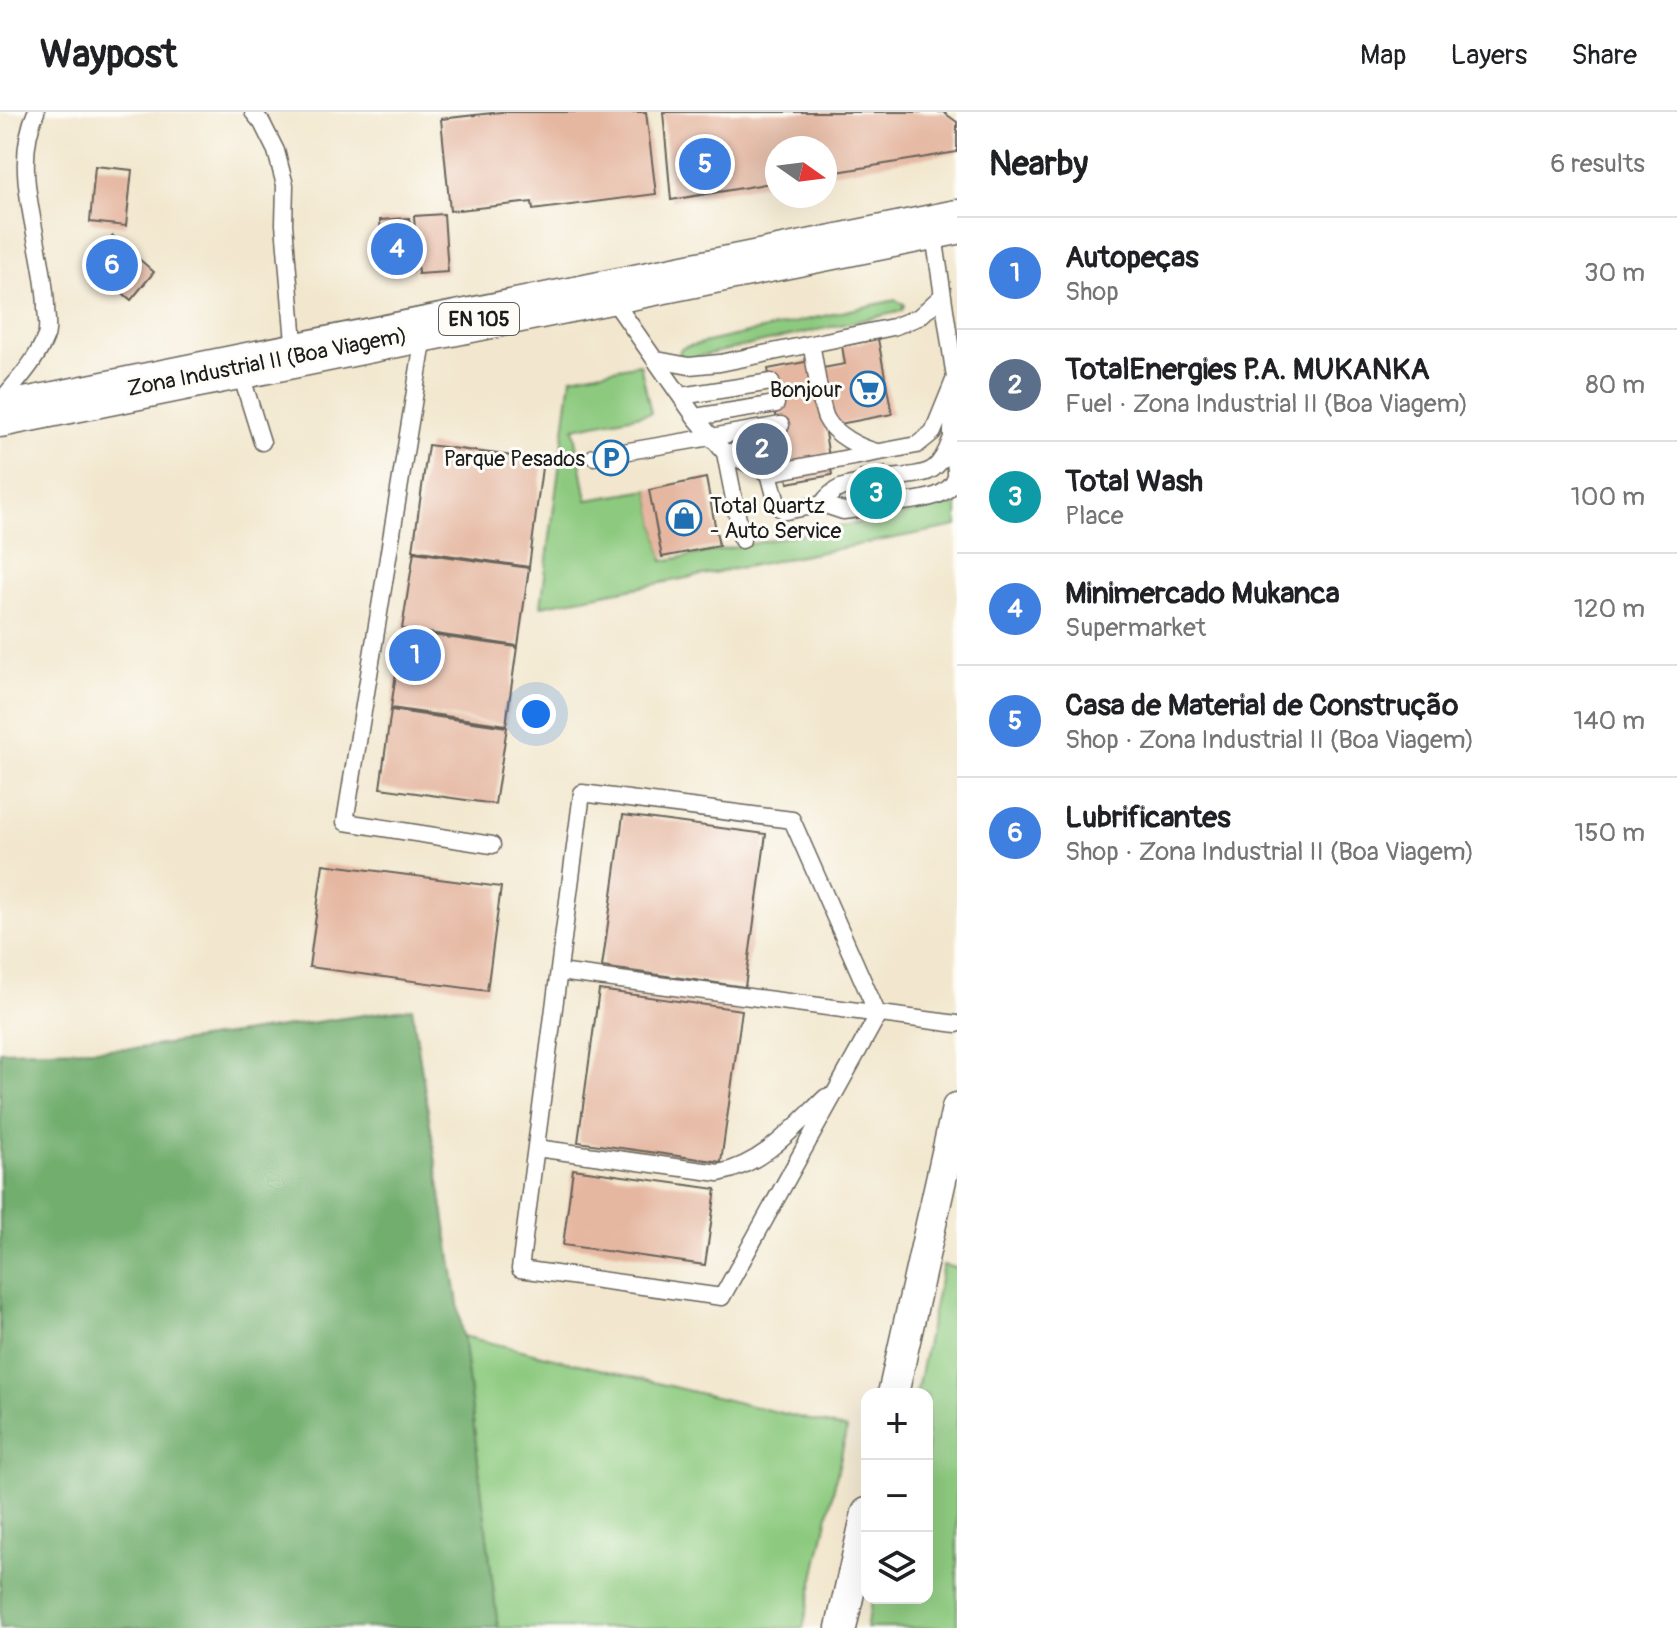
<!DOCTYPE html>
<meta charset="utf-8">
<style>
:root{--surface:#fff;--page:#f6f6f6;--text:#202124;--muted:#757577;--line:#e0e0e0;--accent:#1a73e8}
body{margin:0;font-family:Pangolin,sans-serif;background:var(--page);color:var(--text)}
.controls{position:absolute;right:24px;bottom:24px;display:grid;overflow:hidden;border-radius:16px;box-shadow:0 8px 32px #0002}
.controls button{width:72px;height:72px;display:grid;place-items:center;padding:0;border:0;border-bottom:2px solid var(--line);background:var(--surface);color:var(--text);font:40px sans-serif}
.compass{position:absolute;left:765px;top:24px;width:72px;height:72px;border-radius:50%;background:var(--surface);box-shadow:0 8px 32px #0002;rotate:104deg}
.you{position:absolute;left:536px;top:602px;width:28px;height:28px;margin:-20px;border:6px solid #fff;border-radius:50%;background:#1a73e8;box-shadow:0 0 0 12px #1a73e833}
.badge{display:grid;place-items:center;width:52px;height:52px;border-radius:50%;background:var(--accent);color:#fff;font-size:26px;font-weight:700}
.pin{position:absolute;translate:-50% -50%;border:4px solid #fff;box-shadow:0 2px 8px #0006}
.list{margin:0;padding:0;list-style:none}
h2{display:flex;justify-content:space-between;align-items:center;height:104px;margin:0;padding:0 32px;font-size:34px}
h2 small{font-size:26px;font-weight:400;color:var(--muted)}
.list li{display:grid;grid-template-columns:52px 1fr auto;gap:24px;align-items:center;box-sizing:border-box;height:112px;padding:0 32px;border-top:2px solid var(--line)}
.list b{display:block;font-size:30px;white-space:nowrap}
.list p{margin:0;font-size:26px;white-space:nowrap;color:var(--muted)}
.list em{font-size:26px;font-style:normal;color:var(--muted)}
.icon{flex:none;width:44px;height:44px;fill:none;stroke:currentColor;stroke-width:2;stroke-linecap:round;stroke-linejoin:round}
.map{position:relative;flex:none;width:957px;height:1516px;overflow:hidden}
header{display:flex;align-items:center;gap:48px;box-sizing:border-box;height:112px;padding:0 40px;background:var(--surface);border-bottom:2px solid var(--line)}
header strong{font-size:38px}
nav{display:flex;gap:44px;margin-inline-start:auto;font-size:28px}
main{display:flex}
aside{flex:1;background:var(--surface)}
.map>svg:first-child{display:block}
.green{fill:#8dca7f;stroke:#54734e;stroke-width:2}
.forest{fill:#72ae6e;stroke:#476545;stroke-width:2}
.building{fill:#e5b7a1}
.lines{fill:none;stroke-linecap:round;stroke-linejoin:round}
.lane-casing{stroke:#67635a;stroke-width:19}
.street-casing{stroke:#67635a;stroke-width:33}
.primary-casing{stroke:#67635a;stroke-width:47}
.lane{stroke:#fff;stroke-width:16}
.street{stroke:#fff;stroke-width:30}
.primary{stroke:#fff;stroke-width:44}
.labels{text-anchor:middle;stroke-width:6;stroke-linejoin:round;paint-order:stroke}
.shield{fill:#fdfcf7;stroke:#605f5e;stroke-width:2}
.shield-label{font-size:20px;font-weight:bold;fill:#1c1c1c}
.street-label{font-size:22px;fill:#1c1c1c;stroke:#fdfcf7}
.poi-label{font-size:22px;fill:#1c1c1c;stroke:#fdfcf7;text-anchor:end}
</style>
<header>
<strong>Waypost</strong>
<nav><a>Map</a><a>Layers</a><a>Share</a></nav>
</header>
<main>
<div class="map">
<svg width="957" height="1516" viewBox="0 0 957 1516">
<rect width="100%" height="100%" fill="#fdfcf7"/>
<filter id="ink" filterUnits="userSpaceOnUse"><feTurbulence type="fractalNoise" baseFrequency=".0125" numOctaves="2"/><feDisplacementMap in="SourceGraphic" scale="16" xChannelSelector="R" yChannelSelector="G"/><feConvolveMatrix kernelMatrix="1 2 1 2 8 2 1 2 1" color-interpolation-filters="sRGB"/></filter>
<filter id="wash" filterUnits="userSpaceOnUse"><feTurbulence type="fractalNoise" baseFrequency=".006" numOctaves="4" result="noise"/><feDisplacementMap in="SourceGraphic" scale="32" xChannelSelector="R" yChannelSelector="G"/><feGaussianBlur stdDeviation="1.8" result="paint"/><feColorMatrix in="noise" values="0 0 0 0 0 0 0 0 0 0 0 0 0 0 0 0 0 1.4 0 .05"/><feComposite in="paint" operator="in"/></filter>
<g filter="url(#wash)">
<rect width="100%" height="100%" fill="#f2e7ce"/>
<path class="green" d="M895,188L904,192L903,197L898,200L687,247L679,243L680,238L685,235Z
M640,252L651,301L574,316L587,388L649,378L663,449L957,392V414L541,494L571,265Z
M943,1153L957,1156V1516H866L873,1486H927V1282H916Z
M463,1224L847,1317L803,1516H498Z"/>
<path class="forest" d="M412,896L463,1224L498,1516H0V939L139,936Z"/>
<g id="blocks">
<path class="building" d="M501,0H646L656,82L533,98L532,90L450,99L441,7Z
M663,0H943L957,10V40L825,62V36H777V70L671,88Z
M95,54L132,58L126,114L90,110Z
M444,102L448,160L418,162L414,104Z
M409,106L414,159L384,161L380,108Z
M113,124L154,160L131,188L89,152Z
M878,227L892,302L824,315L832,363L788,371L768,257L810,249L812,258L845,252L842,234Z
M428,333L543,348L529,455L413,438Z
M885,355L892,404L868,408L860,358Z
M706,366L719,434L662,445L649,378Z
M414,440L529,456L518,534L402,517Z
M402,519L517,535L506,613L391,596Z
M391,598L507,615L495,692L380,676Z
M623,703L766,722L745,875L602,855Z
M323,752L501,775L487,879L309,855Z
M599,878L742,898L721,1050L578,1030Z
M573,1057L716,1077L705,1153L563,1133Z"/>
</g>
</g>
<g filter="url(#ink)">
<use href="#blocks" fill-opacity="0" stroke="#67635a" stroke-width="2"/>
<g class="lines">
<g class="lane-casing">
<path id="lane" d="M253,0L262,11L276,39L285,73L284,112L295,242
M609,182L695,305L725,341L769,361L917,333L933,320L955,266
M425,218L345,710L492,733
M811,232C815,248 820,294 826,306C834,323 860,336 877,340
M657,248L689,254L720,251L893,215L919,205L943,183
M239,256L262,330
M681,284L771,270
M0,290C17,269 36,250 46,224C49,215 46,203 46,194C44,131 9,60 36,0
M695,305L776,292
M594,345L781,313
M769,361L778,395L786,399L822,392L843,399L866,396
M886,367C924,360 936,368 951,328
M822,392C833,376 843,374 862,371
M890,392C910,388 949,389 956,365C957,354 952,339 952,328C951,307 956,289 955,266L933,116
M742,428L725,341L781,333
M582,681L792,708L878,903L722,1185L520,1157Z
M559,860L957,912
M536,1036L719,1061C764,1052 794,1015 826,985"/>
</g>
<g class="street-casing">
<path id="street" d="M893,1282L957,996
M841,1516L867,1401"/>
</g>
<g class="primary-casing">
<path id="primary" d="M0,303L957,110"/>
</g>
<use href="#lane" class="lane"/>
<use href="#street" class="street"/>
<use href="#primary" class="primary"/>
</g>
</g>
<defs>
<g id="supermarket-ring" transform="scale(1.8)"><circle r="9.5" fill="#fdfcf7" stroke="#1f6fb2" stroke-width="1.5"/><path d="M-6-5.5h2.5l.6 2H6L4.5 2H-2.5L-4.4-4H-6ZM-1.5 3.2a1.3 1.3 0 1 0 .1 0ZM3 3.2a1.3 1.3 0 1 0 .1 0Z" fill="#1f6fb2"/></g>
<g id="parking-ring" transform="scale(1.8)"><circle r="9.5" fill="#fdfcf7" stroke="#1f6fb2" stroke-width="1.5"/><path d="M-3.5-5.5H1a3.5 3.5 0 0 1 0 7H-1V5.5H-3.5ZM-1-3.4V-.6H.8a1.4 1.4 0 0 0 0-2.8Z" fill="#1f6fb2"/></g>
<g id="shop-ring" transform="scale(1.8)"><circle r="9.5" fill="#fdfcf7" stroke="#1f6fb2" stroke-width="1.5"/><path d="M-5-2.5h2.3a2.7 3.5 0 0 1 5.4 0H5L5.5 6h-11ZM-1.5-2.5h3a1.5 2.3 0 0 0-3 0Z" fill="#1f6fb2"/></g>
</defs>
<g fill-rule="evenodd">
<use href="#supermarket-ring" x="868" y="277"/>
<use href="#parking-ring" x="611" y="346"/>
<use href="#shop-ring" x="684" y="406"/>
</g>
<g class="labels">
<rect class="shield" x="439" y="191" width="80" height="32" rx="6"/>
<g class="shield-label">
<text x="479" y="214">EN 105</text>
</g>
<g class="street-label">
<text transform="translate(267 249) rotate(-11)" y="8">Zona Industrial II (Boa Viagem)</text>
</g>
<g class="poi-label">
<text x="842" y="285">Bonjour</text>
<text x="585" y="354">Parque Pesados</text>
<text x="710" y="401" text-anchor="start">Total Quartz<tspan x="710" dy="25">- Auto Service</tspan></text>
</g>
</g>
</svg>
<div class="controls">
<button>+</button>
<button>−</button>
<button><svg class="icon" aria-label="layers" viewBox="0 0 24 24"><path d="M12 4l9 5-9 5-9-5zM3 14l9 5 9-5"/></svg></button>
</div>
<svg class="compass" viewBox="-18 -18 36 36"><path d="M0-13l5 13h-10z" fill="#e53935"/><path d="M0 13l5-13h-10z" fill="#757577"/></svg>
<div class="you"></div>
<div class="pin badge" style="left:415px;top:543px;background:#3f7fe0">1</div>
<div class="pin badge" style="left:762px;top:337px;background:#5c6f8a">2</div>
<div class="pin badge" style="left:876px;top:381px;background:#0f9aa8">3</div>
<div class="pin badge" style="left:397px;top:137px;background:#3f7fe0">4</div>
<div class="pin badge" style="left:705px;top:52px;background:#3f7fe0">5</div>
<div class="pin badge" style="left:112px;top:153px;background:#3f7fe0">6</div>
</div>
<aside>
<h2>Nearby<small>6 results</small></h2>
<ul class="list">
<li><span class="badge" style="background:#3f7fe0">1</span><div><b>Autopeças</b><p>Shop</p></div><em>30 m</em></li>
<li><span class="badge" style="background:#5c6f8a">2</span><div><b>TotalEnergies P.A. MUKANKA</b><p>Fuel · Zona Industrial II (Boa Viagem)</p></div><em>80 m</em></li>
<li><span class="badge" style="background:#0f9aa8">3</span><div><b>Total Wash</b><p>Place</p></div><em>100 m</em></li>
<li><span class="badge" style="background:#3f7fe0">4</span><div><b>Minimercado Mukanca</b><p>Supermarket</p></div><em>120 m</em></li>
<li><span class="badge" style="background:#3f7fe0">5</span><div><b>Casa de Material de Construção</b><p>Shop · Zona Industrial II (Boa Viagem)</p></div><em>140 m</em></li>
<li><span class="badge" style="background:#3f7fe0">6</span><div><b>Lubrificantes</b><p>Shop · Zona Industrial II (Boa Viagem)</p></div><em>150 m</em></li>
</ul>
</aside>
</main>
